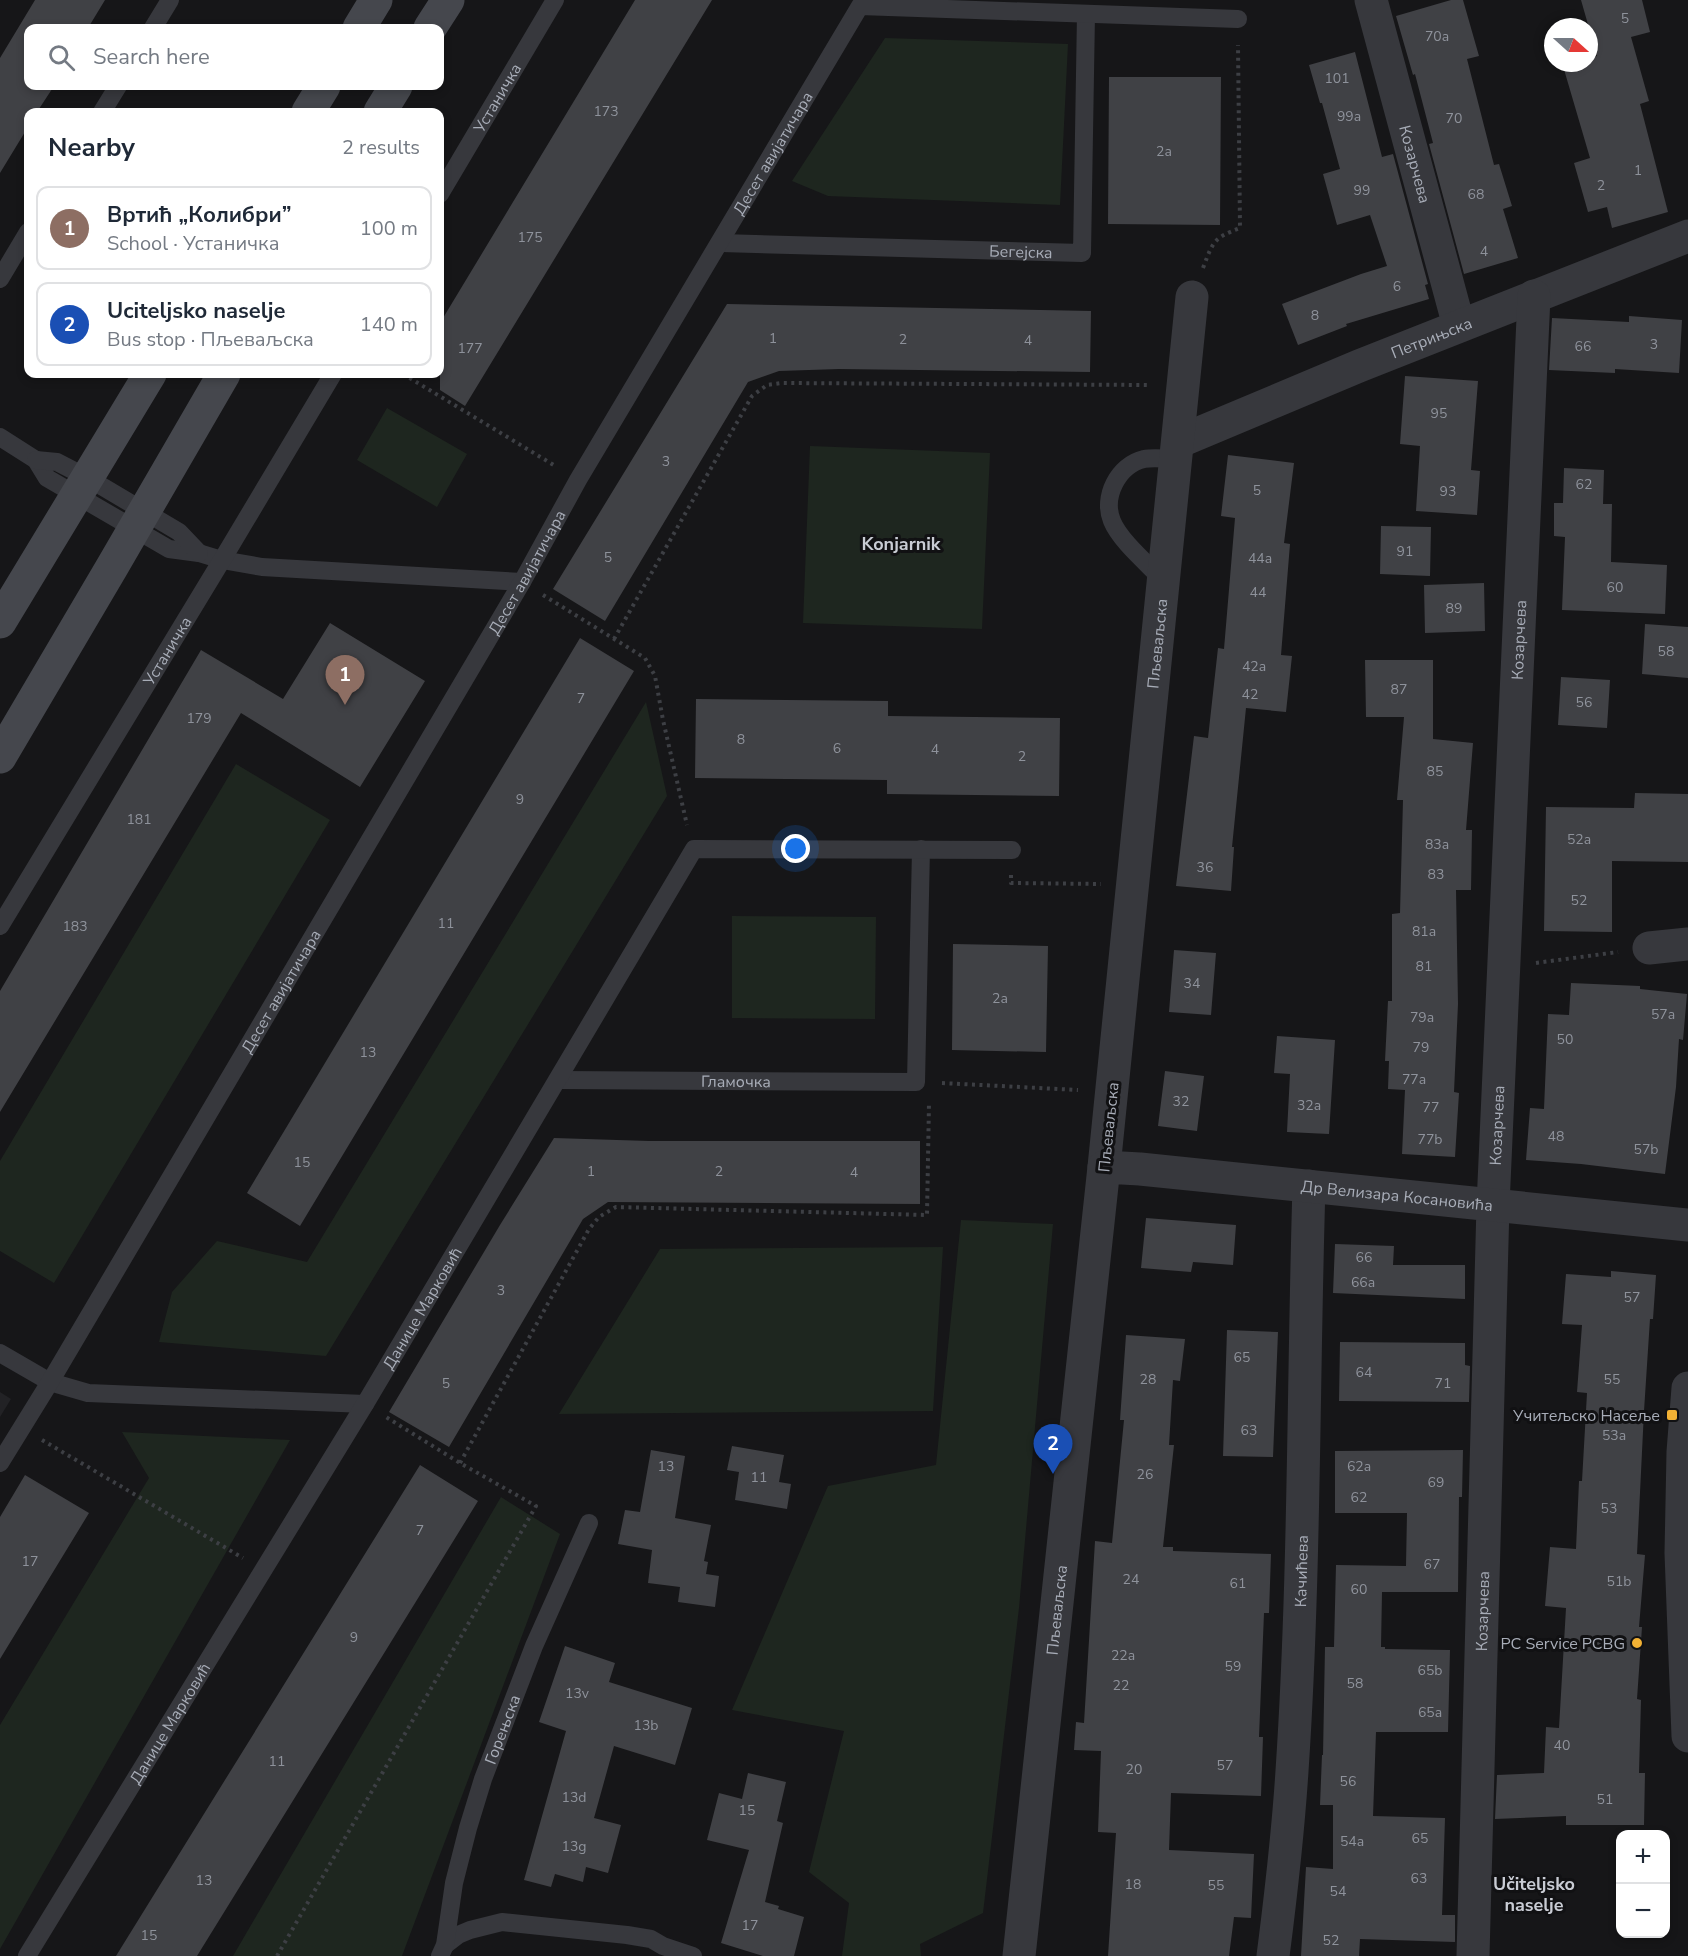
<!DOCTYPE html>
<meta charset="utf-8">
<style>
:root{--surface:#fff;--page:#f2f2f3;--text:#1f2937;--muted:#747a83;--line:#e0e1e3;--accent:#7e6636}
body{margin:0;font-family:"Nunito Sans",sans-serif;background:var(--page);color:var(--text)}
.controls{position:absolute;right:18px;bottom:18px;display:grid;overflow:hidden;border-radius:12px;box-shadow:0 3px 9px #0003}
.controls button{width:54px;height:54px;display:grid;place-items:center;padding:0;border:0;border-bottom:2px solid var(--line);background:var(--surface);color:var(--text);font:30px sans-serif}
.compass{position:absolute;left:1544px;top:18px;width:54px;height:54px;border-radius:50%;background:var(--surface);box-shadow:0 3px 9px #0003;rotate:111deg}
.you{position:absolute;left:796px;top:849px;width:21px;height:21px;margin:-15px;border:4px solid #fff;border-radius:50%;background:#1a73e8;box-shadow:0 0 0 9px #1a73e833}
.badge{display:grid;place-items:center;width:39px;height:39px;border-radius:50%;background:var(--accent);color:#fff;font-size:20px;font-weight:700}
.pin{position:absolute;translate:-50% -50px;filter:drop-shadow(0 2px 3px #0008)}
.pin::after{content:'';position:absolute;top:32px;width:21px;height:18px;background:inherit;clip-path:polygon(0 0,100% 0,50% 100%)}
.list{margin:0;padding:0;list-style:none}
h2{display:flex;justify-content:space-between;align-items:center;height:78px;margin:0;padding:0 24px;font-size:26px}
h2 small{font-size:20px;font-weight:400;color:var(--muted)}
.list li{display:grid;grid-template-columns:39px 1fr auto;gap:18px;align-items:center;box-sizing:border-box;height:84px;margin:0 12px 12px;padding:0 12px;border:2px solid var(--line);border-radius:12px}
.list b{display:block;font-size:22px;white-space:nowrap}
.list p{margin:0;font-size:20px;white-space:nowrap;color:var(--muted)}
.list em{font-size:20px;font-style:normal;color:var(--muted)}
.icon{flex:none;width:33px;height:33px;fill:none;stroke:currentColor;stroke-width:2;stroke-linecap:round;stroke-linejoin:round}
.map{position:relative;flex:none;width:1688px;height:1956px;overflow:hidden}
.search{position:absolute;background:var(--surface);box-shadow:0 3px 9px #0003;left:24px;top:24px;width:420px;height:66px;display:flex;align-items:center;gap:15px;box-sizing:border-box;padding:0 21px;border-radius:12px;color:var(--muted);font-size:22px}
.panel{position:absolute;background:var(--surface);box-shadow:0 3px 9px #0003;left:24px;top:108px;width:420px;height:270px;border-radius:12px}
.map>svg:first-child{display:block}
.built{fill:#222225}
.green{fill:#1e261f}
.building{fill:#404145}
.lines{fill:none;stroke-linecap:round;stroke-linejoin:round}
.path{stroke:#3d3f44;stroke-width:4;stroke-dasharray:3 4.5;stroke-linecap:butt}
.service{stroke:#37383d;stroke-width:18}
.minor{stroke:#37383d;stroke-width:33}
.tertiary{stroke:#37383d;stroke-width:33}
.secondary{stroke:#45474d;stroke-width:33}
.poi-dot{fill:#f2b134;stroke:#111113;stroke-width:2}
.labels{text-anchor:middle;stroke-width:6;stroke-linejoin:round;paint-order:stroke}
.number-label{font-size:14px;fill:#8e929b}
.street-label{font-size:16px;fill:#a8adb8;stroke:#111113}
.poi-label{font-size:16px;fill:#a8adb8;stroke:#111113;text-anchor:end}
.neighbourhood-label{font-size:18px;font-weight:bold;fill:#c9ccd4;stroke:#111113}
</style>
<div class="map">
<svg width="1688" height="1956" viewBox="0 0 1688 1956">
<rect width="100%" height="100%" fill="#161618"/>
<path class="built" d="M0,1392L11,1399L0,1417Z"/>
<path class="green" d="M885,38L1068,44L1060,205L828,196L792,181Z
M387,408L467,454L437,507L357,460Z
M810,446L990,453L982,629L803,623Z
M646,702L667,796L326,1356L159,1342L172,1292L217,1241L307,1262Z
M236,764L330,820L54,1283L0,1251V1161Z
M732,916L876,917L875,1019L732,1018Z
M961,1220L1053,1224L1019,1608L983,1913L920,1944L921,1956H842L849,1903L809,1872L844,1731L732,1710L828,1486L936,1465Z
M943,1247L933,1411L559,1414L660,1249Z
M122,1432L290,1440L0,1949V1725L149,1478Z
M501,1497L560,1534L402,1956H233Z"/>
<path class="building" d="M35,0H105L88,28H28V86H54L37,112H28V127L0,173V58Z
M635,0H712L465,406L440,390V323Z
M1451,0H1463L1479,56L1467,59L1494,165L1499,164L1512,206L1503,209L1518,258L1464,274L1429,144L1433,143L1415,74L1413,75L1396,16Z
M1581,0H1642L1650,32L1631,37L1649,101L1640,104L1668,212L1612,228L1607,207L1588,212L1574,163L1590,158L1563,66L1575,63H1589V59L1597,56Z
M1355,52L1382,157L1393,154L1428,284L1425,285L1429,299L1346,324L1347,326L1298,345L1282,304L1361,274L1387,266L1370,215L1337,225L1323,174L1340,169L1322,103H1320L1309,65Z
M1109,77H1221L1220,225L1108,224Z
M727,304L1091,311L1090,372L839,369L779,371L748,382L605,621L553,589Z
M1629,316L1682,320L1679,373L1615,369V373L1549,370L1552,318L1629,322Z
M1405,376L1478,381L1471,470L1480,471L1477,515L1416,511L1420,446L1400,444Z
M1228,455L1294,463L1284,543L1290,544L1281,655L1292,656L1286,712L1246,708L1232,847H1234L1231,891L1176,886L1194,736L1208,738L1218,648L1224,649L1235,518L1221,516Z
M1564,468L1604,470L1603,504H1612L1611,562L1667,565L1665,614L1562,610L1565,537L1554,536V503H1563Z
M1381,526L1431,527L1430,576L1380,574Z
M1484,583L1485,631L1425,633L1424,585Z
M330,623L425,681L360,787L241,713L0,1112V991L201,650L283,699Z
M1645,624L1688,627V678L1642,674Z
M580,638L634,671L300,1226L247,1193Z
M1365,660H1433V739L1473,743L1466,830H1472L1471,890H1456L1458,1004L1454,1092L1459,1093L1455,1157L1402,1154L1405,1090L1388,1089L1389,1061H1385L1388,1001H1392V914L1400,913L1403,800H1397L1404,717H1366Z
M1561,677L1610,680L1607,728L1558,725Z
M696,699L888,701V716L1060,718L1059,796L887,794V780L695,778Z
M1635,793L1688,794V862L1612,861V932L1544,931L1546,807L1634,808Z
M953,944L1048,946L1046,1052L952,1050Z
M1174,950L1216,953L1211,1015L1169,1012Z
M1571,983L1640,986V989L1687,994L1683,1040L1679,1039L1676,1087L1665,1174L1581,1164L1526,1160L1530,1108L1544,1109L1548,1014L1569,1015Z
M1277,1036L1335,1040L1329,1134L1287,1132L1290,1074L1274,1073Z
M1165,1071L1204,1076L1197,1131L1158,1126Z
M554,1138L649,1141H920V1204L608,1202L583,1219L449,1447L389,1412L500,1225Z
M1146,1218L1236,1225L1233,1265L1193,1262L1191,1272L1141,1268Z
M1335,1244L1394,1246L1393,1265H1465V1299L1333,1293Z
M1611,1271L1656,1275L1653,1319H1650L1644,1411L1637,1554L1645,1555L1639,1627H1642L1637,1699L1641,1700L1639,1773H1645L1644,1825H1566V1816L1495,1819L1497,1775L1544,1773L1546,1727L1559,1728L1566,1608L1545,1606L1550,1547L1576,1549L1579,1481H1582L1587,1393L1577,1392L1582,1325L1562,1324L1566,1274L1611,1277Z
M1227,1330L1278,1332L1273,1457L1223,1456Z
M1126,1335L1185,1339L1180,1381L1173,1380L1169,1445H1174L1163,1547H1173V1551L1271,1554L1269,1613H1264L1259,1737H1263L1261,1796L1171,1793L1169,1850L1254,1854L1251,1918L1234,1917L1229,1956H1108L1116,1833L1098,1832L1101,1751L1074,1750L1076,1722L1084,1723L1095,1541L1112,1543L1124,1420H1120Z
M1340,1342L1465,1343V1365L1470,1366L1469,1402L1339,1401Z
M732,1446L784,1455L779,1482L791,1484L787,1509L735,1500L739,1472L727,1470Z
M651,1450L685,1456L675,1518L711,1525L704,1561L708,1562L706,1574L719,1576L715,1607L678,1602L680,1587L648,1583L652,1550L618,1544L625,1510L640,1512Z
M1463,1450L1462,1497H1459L1458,1592H1382L1381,1647H1385V1649L1450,1650L1448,1732H1376L1373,1816L1445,1818L1442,1915H1455V1942L1360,1939L1359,1956H1301L1306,1867L1333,1869V1805H1320L1322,1755H1323L1325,1647H1334L1336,1565L1406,1566L1407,1513H1335V1451Z
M420,1465L478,1501L420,1595L197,1956H116Z
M25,1475L89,1513L0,1659V1517Z
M565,1646L615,1663L609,1682L692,1708L675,1765L614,1746L594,1818L621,1825L608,1873L586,1867L583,1882L555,1874L551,1887L524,1880L566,1731L539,1722Z
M748,1773L786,1782L777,1821L783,1823L765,1902L779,1906L778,1909L804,1917L794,1956H763L721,1943L749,1850L707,1840L719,1793L742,1799Z"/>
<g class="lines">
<path class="path" d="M1203,268C1213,242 1213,238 1240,228L1238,45
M403,374L557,467
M543,595L645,658L655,676L663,720L687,825
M614,639L752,396L767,385L782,383L1150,385
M1011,875V883L1101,884
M1536,963L1618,952
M942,1083L1078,1090
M42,1440L243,1558
M460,1463L589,1229L599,1217L616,1207L927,1215L929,1103
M277,1956L536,1506L460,1463L386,1417"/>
<g class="service">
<path d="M153,28L170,0"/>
<path d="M102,112L118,86"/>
<path id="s1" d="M440,194L555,0"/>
<path id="s2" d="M721,243L1082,253L1086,14"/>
<path d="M0,279L28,232"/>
<path d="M0,437L36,460L47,478L169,549L199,553L222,560L262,567L522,582"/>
<path d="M36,460L57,462L88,478L179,532L199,553"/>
<path d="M1164,581C1149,565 1120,541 1112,521C1102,497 1118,465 1144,459C1154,457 1166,459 1177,459"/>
<path id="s3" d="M0,926L222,560L333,374"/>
<path id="s4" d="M558,1080L916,1082L921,849"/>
<path d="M0,1353L50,1382L88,1393L365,1404"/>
<path id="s5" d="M0,1463L50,1382L522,582L578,480L860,6L1238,19"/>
<path d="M445,1945L458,1935L470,1930L502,1922L627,1935L651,1939L663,1946L693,1956"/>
<path id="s6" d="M27,1956L365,1404L694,849L1012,850"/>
<path id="s7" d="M440,1956L445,1945L454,1883L468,1828L483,1779L534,1646L589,1523"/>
</g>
<g class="minor">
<path id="s8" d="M1371,0L1459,326"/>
<path id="s9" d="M1178,442L1359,366L1688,236"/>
<path d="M1649,948L1688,944"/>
<path id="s10" d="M1104,1167L1192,297"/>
<path d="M1688,1388L1683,1452L1681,1553L1688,1736"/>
<path id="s11" d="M1273,1956C1281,1894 1288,1833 1292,1771C1305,1576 1303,1381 1309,1186"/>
<path id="s12" d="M1473,1956L1493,1205L1534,296"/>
</g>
<path class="tertiary" id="s13" d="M1019,1956L1104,1167L1140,1169L1688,1225"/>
<path class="secondary" d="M359,28L376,0
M430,28L448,0
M308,112L324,86
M380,112L396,86
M0,622L150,374
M0,757L112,567L224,374"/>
</g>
<g class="poi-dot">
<rect x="1666" y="1409" width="12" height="12" rx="3"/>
<circle cx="1637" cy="1643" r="6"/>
</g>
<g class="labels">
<g class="number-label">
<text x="1625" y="23">5</text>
<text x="1437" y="41">70a</text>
<text x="1337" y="83">101</text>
<text x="606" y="116">173</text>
<text x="1349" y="121">99a</text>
<text x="1454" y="123">70</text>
<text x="1164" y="156">2a</text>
<text x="1638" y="175">1</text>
<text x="1601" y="190">2</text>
<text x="1362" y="195">99</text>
<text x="1476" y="199">68</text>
<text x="530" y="242">175</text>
<text x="1484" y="256">4</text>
<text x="1397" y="291">6</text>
<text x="1315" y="320">8</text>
<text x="773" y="343">1</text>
<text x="903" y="344">2</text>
<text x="1028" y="345">4</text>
<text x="1654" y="349">3</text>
<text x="1583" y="351">66</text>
<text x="470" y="353">177</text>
<text x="1439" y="418">95</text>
<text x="666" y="466">3</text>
<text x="1584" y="489">62</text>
<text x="1257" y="495">5</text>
<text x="1448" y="496">93</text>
<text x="1405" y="556">91</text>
<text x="608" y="562">5</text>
<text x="1260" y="563">44a</text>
<text x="1615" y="592">60</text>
<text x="1258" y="597">44</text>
<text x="1454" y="613">89</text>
<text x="1666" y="656">58</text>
<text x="1254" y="671">42a</text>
<text x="1399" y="694">87</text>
<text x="1250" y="699">42</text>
<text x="581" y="703">7</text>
<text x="1584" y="707">56</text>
<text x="199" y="723">179</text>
<text x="741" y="744">8</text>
<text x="837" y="753">6</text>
<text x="935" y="754">4</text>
<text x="1022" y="761">2</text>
<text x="1435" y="776">85</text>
<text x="520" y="804">9</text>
<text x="139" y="824">181</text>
<text x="1579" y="844">52a</text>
<text x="1437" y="849">83a</text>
<text x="1205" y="872">36</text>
<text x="1436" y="879">83</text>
<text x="1579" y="905">52</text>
<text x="446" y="928">11</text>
<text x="75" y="931">183</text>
<text x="1424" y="936">81a</text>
<text x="1424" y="971">81</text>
<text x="1192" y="988">34</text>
<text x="1000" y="1003">2a</text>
<text x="1663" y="1019">57a</text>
<text x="1422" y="1022">79a</text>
<text x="1565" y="1044">50</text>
<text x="1421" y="1052">79</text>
<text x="368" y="1057">13</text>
<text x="1414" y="1084">77a</text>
<text x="1181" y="1106">32</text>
<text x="1309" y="1110">32a</text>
<text x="1431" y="1112">77</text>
<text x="1556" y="1141">48</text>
<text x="1430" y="1144">77b</text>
<text x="1646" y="1154">57b</text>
<text x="302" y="1167">15</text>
<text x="591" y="1176">1</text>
<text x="719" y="1176">2</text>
<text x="854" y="1177">4</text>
<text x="1364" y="1262">66</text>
<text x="1363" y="1287">66a</text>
<text x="501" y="1295">3</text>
<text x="1632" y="1302">57</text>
<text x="1242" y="1362">65</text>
<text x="1364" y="1377">64</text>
<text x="1148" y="1384">28</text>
<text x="1612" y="1384">55</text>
<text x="446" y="1388">5</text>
<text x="1443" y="1388">71</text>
<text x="1249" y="1435">63</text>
<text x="1614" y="1440">53a</text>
<text x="666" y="1471">13</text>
<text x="1359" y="1471">62a</text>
<text x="1145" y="1479">26</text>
<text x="759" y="1482">11</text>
<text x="1436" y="1487">69</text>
<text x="1359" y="1502">62</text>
<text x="1609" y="1513">53</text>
<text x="420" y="1535">7</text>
<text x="30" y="1566">17</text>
<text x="1432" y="1569">67</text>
<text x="1131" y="1584">24</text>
<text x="1619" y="1586">51b</text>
<text x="1238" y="1588">61</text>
<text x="1359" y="1594">60</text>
<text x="354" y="1642">9</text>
<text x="1123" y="1660">22a</text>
<text x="1233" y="1671">59</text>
<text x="1430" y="1675">65b</text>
<text x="1355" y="1688">58</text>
<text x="1121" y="1690">22</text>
<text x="577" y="1698">13v</text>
<text x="1430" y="1717">65a</text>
<text x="646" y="1730">13b</text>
<text x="1562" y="1750">40</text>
<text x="277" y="1766">11</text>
<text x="1225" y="1770">57</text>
<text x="1134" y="1774">20</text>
<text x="1348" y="1786">56</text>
<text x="574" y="1802">13d</text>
<text x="1605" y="1804">51</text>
<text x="747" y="1815">15</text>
<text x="1420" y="1843">65</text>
<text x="1352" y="1846">54a</text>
<text x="574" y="1851">13g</text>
<text x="1419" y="1883">63</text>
<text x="204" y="1885">13</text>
<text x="1133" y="1889">18</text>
<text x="1216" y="1890">55</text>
<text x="1338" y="1896">54</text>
<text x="750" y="1930">17</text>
<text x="149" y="1940">15</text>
<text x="1331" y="1945">52</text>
</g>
<g class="street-label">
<text dy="6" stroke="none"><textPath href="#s1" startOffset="112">Устаничка</textPath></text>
<text dy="6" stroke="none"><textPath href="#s5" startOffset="1521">Десет авијатичара</textPath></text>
<text dy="6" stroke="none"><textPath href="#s8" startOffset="170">Козарчева</textPath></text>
<text dy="6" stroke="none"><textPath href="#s2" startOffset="300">Бегејска</textPath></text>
<text dy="6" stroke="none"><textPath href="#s9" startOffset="274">Петрињска</textPath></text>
<text dy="6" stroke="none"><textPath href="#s5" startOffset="1035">Десет авијатичара</textPath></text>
<text dy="6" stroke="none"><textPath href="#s12" startOffset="1317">Козарчева</textPath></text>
<text dy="6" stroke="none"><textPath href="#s10" startOffset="526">Пљеваљска</textPath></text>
<text dy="6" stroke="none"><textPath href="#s3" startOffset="322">Устаничка</textPath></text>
<text dy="6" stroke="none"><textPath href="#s5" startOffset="549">Десет авијатичара</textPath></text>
<text dy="6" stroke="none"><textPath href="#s4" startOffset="178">Гламочка</textPath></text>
<text dy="6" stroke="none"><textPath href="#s12" startOffset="831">Козарчева</textPath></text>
<text transform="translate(1108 1127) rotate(-84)" y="6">Пљеваљска</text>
<text dy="6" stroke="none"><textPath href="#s13" startOffset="1088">Др Велизара Косановића</textPath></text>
<text dy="6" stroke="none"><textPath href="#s6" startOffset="759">Данице Марковић</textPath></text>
<text dy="6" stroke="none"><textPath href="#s11" startOffset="386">Качићева</textPath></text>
<text dy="6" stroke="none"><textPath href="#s13" startOffset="348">Пљеваљска</textPath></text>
<text dy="6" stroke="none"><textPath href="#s12" startOffset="345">Козарчева</textPath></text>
<text dy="6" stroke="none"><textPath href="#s6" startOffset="273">Данице Марковић</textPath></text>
<text dy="6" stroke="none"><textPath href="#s7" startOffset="236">Горењска</textPath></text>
</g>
<g class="poi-label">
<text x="1660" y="1421">Учитељско Насеље</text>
<text x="1625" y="1649">PC Service PCBG</text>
</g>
<g class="neighbourhood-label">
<text x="901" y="550">Konjarnik</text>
<text x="1534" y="1890">Učiteljsko<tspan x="1534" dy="21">naselje</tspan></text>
</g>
</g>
</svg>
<div class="controls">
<button>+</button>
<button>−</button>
</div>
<svg class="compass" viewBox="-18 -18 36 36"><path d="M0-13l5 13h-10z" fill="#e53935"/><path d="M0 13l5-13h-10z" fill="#747a83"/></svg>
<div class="you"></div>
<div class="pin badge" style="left:345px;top:705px;background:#8d6e63">1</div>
<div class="pin badge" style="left:1053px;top:1474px;background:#1a4fb4">2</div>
<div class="search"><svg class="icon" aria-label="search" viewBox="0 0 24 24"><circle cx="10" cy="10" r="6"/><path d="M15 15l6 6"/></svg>Search here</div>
<section class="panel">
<h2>Nearby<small>2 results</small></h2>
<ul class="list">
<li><span class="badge" style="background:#8d6e63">1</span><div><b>Вртић „Колибри”</b><p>School · Устаничка</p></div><em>100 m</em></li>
<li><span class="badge" style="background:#1a4fb4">2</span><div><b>Uciteljsko naselje</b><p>Bus stop · Пљеваљска</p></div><em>140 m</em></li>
</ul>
</section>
</div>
